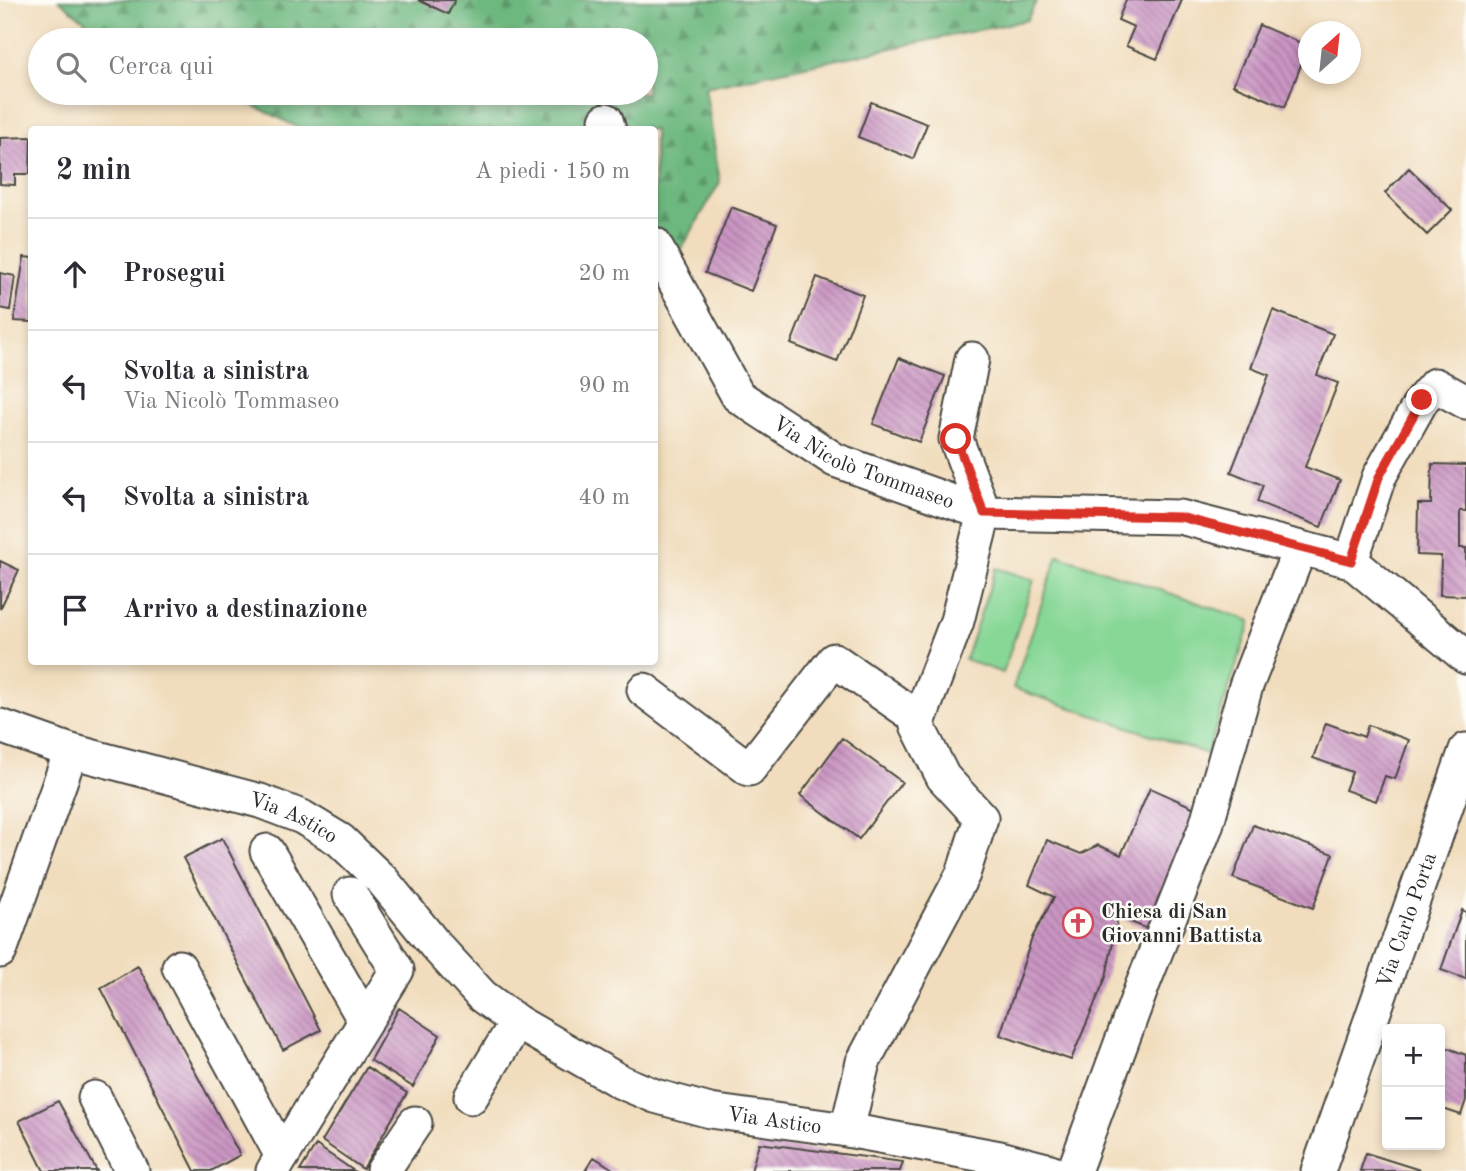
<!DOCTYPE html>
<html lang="it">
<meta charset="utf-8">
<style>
:root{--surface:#fff;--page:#f7f7f7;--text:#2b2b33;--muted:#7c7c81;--line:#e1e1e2}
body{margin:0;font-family:"Old Standard TT",serif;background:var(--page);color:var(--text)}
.controls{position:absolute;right:21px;bottom:21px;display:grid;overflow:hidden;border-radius:7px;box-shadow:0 4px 10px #0003}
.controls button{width:63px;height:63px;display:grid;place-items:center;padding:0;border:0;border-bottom:2px solid var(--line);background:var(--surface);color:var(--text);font:35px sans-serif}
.compass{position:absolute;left:1298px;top:21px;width:63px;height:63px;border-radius:50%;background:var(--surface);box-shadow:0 4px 10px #0003;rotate:27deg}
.stop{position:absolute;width:21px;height:21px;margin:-16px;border:5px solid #d93025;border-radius:50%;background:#fff}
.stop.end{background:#d93025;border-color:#fff;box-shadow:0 2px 7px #0008}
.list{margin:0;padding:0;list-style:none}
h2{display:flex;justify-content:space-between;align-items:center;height:91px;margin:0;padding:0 28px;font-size:30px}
h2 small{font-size:23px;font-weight:400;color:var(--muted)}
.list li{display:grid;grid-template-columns:46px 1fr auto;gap:21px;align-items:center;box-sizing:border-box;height:112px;padding:0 28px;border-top:2px solid var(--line)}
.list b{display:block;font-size:26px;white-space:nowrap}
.list p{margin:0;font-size:23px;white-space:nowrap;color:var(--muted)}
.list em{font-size:23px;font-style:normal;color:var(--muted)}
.icon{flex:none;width:38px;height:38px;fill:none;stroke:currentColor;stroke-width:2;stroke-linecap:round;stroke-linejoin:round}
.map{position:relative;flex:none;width:1466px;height:1171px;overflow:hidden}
.search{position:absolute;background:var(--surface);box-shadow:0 4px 10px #0003;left:28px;top:28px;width:630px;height:77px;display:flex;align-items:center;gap:18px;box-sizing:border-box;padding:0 24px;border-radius:38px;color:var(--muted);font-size:26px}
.panel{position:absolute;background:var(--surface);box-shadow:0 4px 10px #0003;left:28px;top:126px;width:630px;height:539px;border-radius:7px}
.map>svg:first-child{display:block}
.grass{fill:#87d796;stroke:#598160;stroke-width:2}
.forest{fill:url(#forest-firs);stroke:#4c7255;stroke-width:2}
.building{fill:url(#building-back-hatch)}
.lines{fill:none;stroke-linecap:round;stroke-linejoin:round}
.minor-casing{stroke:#494641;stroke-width:37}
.minor{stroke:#fff;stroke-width:33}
.route{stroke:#d93025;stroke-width:9}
.labels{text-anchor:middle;stroke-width:5;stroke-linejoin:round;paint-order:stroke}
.street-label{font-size:21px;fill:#2b2b2b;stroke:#fdfcf7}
.poi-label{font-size:21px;font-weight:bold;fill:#2b2b2b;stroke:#fdfcf7;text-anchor:start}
</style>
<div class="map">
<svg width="1466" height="1171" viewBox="0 0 1466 1171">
<defs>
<pattern id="forest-firs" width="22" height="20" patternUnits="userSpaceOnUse" patternTransform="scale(1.75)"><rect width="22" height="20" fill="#6db87f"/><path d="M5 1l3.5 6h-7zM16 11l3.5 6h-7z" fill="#5a9668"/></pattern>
<pattern id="building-back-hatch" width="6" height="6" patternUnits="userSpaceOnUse" patternTransform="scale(1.75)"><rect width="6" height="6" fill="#ca95c3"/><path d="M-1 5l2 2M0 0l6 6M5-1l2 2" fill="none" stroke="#a47a9f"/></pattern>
</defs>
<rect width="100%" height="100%" fill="#fdfcf7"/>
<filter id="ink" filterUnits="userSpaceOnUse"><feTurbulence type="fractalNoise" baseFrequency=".0143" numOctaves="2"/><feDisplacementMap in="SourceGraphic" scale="14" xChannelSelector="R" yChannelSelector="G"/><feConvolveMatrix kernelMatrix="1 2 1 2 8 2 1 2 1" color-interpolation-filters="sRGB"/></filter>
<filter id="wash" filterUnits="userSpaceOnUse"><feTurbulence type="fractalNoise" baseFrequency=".00686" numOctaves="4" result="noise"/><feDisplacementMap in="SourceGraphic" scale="28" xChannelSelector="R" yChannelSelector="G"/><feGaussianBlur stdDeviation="1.57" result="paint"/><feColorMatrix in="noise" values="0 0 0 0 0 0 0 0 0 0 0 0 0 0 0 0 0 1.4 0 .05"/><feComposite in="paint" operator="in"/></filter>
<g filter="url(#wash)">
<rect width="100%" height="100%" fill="#f1ddbd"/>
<path class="grass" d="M1058,555L1251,621L1207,754L1013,688Z
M996,568L1034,580L1003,673L965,660Z"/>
<path class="forest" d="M59,0H1037L1027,20L705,87L720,182L655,295L654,130L301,129L228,93H646V40H115L100,33Z"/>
<g id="blocks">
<path class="building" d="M418,0H455L448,14Z
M1126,0H1182L1157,59L1126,46L1134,27L1118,20Z
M1259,25L1308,46L1285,107L1233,85Z
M871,102L927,124L913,159L858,137Z
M31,137L30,174H15V185L0,184V138Z
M1409,168L1452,210L1427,235L1385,193Z
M731,207L777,224L751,291L705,273Z
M24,257L32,258V322L14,321Z
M0,273L15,276L10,310L0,308Z
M817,277L863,295L837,362L791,344Z
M1273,310L1333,334L1317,375L1338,383L1305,467L1340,480L1321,527L1257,502L1263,485L1231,472L1269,375L1251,368Z
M899,358L945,376L919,442L873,424Z
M1432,464L1466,465V511H1460V548H1466V596L1440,595L1441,556L1417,555L1418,504H1431Z
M0,561L19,570L0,609Z
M1326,723L1364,737L1368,725L1409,740L1395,779L1385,776L1376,801L1345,790L1352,772L1313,758Z
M842,738L902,782L859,839L800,795Z
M1150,788L1206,813L1181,882L1167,877L1150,930L1118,917L1106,977L1071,1060L1000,1035L1032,938L1054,897L1029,885L1047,840L1081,854L1098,845L1121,855Z
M1253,825L1333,854L1313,908L1233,878Z
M222,838L321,1030L283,1050L183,858Z
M1462,910L1466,912V979L1441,970Z
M138,966L240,1155L211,1171H195L101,988Z
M399,1008L440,1035L413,1087L370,1060Z
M1440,1045L1466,1055V1100L1461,1115L1440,1108Z
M367,1067L407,1093L363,1169L322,1141Z
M58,1101L97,1171H44L19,1121Z
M759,1143L903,1162L900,1171H751Z
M316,1145L354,1171H300Z
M1366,1153L1420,1170V1171H1360Z
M594,1157L616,1171H585Z"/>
</g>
</g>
<g filter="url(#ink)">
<use href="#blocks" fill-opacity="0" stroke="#494641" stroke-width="2"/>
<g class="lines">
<g class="minor-casing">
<g id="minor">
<path d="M606,120L609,130"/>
<path id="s1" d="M654,244L738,396L835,460L984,513L1180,517L1351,561L1466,657"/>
<path d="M1351,561L1379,477L1422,400L1435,385L1466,402"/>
<path d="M644,690L749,769L834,660L919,719"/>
<path id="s2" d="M0,726L71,751L260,801L302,817L340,840L383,881L436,946L482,996L517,1022L621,1082L655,1096L710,1111L847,1130L1000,1158L1050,1171"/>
<path d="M267,851L365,1021"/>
<path d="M0,951L71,751"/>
<path d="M179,967L282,1156"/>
<path d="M471,1097L517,1022"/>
<path d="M95,1098L132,1171"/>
<path d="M847,1130L863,1062L963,874L981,818L943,777L917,725L957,621L984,513L956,439L972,359"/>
<path d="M273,1171L397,970L350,894"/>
<path d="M383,1171L415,1123"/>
<path d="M1074,1171L1143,984L1206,826L1246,686L1300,548"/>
<path id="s3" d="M1318,1171L1466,750"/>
</g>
</g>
<use href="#minor" class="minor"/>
</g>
</g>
<g class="lines" filter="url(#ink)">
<path class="route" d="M956,439L984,513L1180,517L1351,561L1379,477L1422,400"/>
</g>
<defs>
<g id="church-ring" transform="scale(1.575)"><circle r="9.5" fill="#fdfcf7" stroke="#d1495b" stroke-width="1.5"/><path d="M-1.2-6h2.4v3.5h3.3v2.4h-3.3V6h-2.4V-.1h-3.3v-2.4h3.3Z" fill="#d1495b"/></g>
</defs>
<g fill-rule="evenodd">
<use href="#church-ring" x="1078" y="923"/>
</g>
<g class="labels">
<g class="street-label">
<text dy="7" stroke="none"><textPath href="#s1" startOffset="317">Via Nicolò Tommaseo</textPath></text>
<text dy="7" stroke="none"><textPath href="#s2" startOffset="308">Via Astico</textPath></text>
<text dy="7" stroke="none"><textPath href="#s3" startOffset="266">Via Carlo Porta</textPath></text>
<text dy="7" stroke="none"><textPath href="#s2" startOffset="894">Via Astico</textPath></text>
</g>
<g class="poi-label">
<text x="1101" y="918">Chiesa di San<tspan x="1101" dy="24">Giovanni Battista</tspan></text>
</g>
</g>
</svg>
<div class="controls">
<button>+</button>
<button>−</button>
</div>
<svg class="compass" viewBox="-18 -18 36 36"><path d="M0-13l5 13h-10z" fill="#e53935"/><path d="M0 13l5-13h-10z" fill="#7c7c81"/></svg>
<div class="stop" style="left:956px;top:439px"></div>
<div class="stop end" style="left:1422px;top:400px"></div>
<div class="search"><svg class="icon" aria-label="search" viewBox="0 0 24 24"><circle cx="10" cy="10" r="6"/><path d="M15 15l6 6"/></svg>Cerca qui</div>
<section class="panel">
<h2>2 min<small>A piedi · 150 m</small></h2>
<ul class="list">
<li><svg class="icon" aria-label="ahead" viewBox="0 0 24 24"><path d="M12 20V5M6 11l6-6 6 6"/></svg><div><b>Prosegui</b></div><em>20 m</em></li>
<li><svg class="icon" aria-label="left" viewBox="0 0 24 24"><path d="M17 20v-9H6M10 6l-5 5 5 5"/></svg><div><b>Svolta a sinistra</b><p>Via Nicolò Tommaseo</p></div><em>90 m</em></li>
<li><svg class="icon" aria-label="left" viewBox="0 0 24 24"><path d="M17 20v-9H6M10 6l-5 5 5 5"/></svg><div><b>Svolta a sinistra</b></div><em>40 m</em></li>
<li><svg class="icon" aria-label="arrive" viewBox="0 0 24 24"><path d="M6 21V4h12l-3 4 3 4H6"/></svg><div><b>Arrivo a destinazione</b></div></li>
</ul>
</section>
</div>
